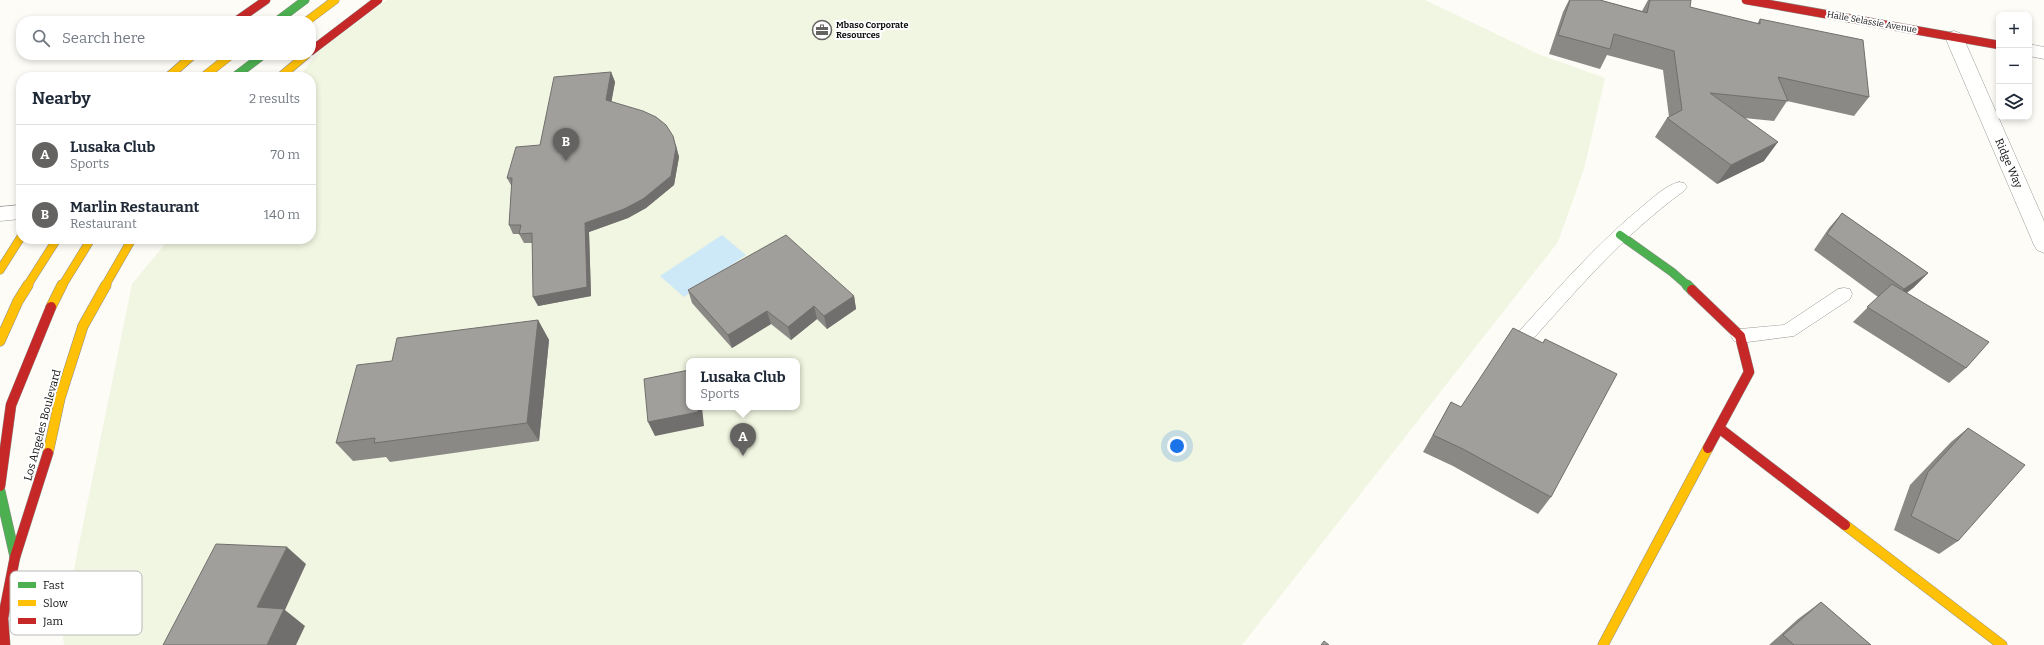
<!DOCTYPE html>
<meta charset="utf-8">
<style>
:root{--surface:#fff;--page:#f6f6f7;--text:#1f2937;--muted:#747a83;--line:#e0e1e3;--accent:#646362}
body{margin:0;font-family:Bitter,serif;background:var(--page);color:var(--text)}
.controls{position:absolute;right:12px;top:12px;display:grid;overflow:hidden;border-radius:8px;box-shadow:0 2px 6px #0003}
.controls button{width:36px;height:36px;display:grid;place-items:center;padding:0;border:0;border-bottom:1px solid var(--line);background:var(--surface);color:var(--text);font:20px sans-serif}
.you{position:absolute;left:1177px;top:446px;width:14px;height:14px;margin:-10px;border:3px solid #fff;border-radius:50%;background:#1a73e8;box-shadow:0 0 0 6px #1a73e833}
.badge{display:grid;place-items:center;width:26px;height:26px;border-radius:50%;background:var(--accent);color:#fff;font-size:13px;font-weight:700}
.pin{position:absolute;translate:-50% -33px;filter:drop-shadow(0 1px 2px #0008)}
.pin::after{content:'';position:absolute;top:21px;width:14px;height:12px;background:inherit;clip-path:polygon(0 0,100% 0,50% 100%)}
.popup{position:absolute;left:686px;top:358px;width:114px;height:52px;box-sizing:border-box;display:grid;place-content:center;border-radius:8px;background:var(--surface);filter:drop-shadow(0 1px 3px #0005);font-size:13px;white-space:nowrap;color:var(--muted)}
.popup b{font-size:15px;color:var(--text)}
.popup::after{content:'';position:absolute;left:50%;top:100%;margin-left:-8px;border:8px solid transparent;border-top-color:var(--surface)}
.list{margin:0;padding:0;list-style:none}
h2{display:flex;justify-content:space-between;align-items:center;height:52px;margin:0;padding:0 16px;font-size:17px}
h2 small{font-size:13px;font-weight:400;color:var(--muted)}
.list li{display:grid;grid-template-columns:26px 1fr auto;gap:12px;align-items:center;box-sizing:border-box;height:60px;padding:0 16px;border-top:1px solid var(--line)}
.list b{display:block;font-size:15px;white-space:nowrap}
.list p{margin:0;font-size:13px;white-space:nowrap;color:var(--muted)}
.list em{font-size:13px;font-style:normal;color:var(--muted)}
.icon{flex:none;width:22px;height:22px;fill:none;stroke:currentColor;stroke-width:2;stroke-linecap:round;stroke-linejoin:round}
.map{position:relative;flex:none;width:2044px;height:645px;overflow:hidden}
.search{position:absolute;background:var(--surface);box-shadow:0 2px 6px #0003;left:16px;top:16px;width:300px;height:44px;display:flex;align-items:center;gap:10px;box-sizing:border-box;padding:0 14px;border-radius:16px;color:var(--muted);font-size:15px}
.panel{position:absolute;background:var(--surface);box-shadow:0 2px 6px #0003;left:16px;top:72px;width:300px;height:172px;border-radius:16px}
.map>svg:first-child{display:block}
.pitch{fill:#f0f6e1;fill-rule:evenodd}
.water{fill:#cde8f7}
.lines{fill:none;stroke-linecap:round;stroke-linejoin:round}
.lane-casing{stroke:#979795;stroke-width:1}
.street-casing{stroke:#979795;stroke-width:1}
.fast-far1-casing{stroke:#8e8d8b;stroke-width:9}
.fast-casing{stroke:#8e8d8b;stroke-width:11}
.slow-far1-casing{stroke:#8e8d8b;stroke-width:9}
.slow-casing{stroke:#8e8d8b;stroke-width:11}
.jam-far1-casing{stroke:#8e8d8b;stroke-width:9}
.jam-casing{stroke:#8e8d8b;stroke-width:11}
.lane{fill:#fffffe;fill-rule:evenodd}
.street{fill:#fffffe;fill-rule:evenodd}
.fast-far1{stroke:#4caf50;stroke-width:8}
.fast{stroke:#4caf50;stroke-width:10}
.slow-far1{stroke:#ffc107;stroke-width:8}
.slow{stroke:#ffc107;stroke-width:10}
.jam-far1{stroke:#c62828;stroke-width:8}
.jam{stroke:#c62828;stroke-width:10}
.wall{fill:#8a8986}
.shaded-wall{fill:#716f6d}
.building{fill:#a19f9c;stroke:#716f6d}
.labels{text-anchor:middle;stroke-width:4;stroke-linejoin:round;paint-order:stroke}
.far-street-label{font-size:9px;fill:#111;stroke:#fff}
.far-poi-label{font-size:9px;font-weight:bold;fill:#111;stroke:#fff;text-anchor:start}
.street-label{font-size:11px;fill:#111;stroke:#fff}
.key{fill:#fff;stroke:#b8b8b8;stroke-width:1}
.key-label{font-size:11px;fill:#111}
</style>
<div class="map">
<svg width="2044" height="645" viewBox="0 0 2044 645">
<rect width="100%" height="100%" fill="#fdfcf7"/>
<path class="pitch" d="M387,0H1425L1538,54L1605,78L1584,169L1558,242L1242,645H64L62,628L132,284L169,239H311V77H299L320,50ZM689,361H797V407H689Z"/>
<path class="water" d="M722,235L746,255L684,297L660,276Z"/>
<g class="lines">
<g class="lane-casing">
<path id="lane" d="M1679,182L1684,183L1687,187L1684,191C1623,235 1575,292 1525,348L1519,350L1513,348L1510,343L1513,338C1555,292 1595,245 1644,205C1654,197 1666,185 1679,182Z
M1844,288L1850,289L1852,294L1850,299L1794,336L1740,343L1734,341L1731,336L1734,331L1740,329L1784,325L1838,289Z"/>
</g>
<g class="street-casing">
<path id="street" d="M1954,31L1960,33L1963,37L2044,221V253L2037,250L2034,245L1945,37L1948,33Z
M2029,44L2044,47V59L2029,56Z
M21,205V219L0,221V207Z"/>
</g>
<g class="fast-far1-casing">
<path id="fast-far1" d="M277,21L305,0
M234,77L263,55
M1620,235L1672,272L1688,286"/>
</g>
<g class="fast-casing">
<path id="fast" d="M1687,285L1692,290
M0,491L15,557"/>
</g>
<g class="slow-far1-casing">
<path id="slow-far1" d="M307,21L335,0
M168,77L193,55
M203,77L231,55
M280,77L306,55
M0,270L21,237
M27,286L57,239
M62,286L91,239
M105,286L132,239"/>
</g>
<g class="slow-casing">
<path id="slow" d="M51,307L62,285
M0,341L18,301L28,285
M48,453L60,398L83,326L106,285
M1845,525L2002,645
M1603,645L1708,448"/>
</g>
<g class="jam-far1-casing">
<path id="jam-far1" d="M1746,0L1999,45
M236,21L266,0
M311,51L378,0"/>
</g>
<g class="jam-casing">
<path id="jam" d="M1692,290L1740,336L1749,372L1708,448
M1719,428L1845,525
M0,486L11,405L51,307
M5,645L3,618L15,557L48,453"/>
</g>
<use href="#lane" class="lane"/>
<use href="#street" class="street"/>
<use href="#fast-far1" class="fast-far1"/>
<use href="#fast" class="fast"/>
<use href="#slow-far1" class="slow-far1"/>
<use href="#slow" class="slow"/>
<use href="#jam-far1" class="jam-far1"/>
<use href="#jam" class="jam"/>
</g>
<path class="wall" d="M1569,0H1600L1642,11L1648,0H1690V7L1757,24L1760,19L1869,97L1854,116L1787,101L1774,121L1744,118L1764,161L1717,184L1655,137L1667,118L1669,117L1663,70L1607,55L1600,69L1549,54L1563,12Z
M611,72L615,82L611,102L676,145L679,157L674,185L646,208L628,218L589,232L591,296L538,306L532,243H524L519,234H513L509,225L512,187L507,178Z
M1842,213L1928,273L1913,288L1907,293L1966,368L1949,383L1853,322L1878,297L1814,250L1829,228Z
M688,290L854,296L856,309L827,329L817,319L791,340L771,324L732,348L692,303Z
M538,320L549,340L539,441L390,462L386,457L353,461L336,443L392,361Z
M1451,402L1551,497L1538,514L1453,466L1423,452Z
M1968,428L1958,541L1939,554L1894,530L1910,485L1951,442Z
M1821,602L1871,645H1769L1798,619Z"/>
<path class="shaded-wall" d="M611,72L615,82L610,110L606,100Z
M673,136L679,157L674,185L646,208L628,218L589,232L591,296L538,306L533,297L585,223Z
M1778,142L1764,161L1717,184L1731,165Z
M1928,273L1913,288L1889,304L1904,289Z
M854,296L856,309L827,329L824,316Z
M814,306L817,319L791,340L788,327Z
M767,311L771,324L732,348L728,335Z
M538,320L549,340L539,441L527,423Z
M698,407H702L704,426L655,436L648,422Z
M287,547L306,564L285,610L305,626L296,645H267L257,607Z"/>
<path class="building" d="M1570,0H1600L1647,13L1650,0H1691L1690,7L1760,24V19L1863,40L1869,97L1778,77L1788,101L1710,93L1778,142L1731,165L1667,118L1682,110L1674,51L1614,34L1610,49L1558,35Z
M611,72L606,100L643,111L656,117L666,125L673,136L676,148L671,176L643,199L624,209L585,223L587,287L533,297L532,233L519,234L521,225H509L512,178H507L516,147L540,145L554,77Z
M1842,213L1928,273L1904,289L1827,234Z
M786,235L854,296L824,316L814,306L788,327L767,311L728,335L688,290Z
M1892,284L1989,342L1966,368L1867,307Z
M538,320L527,423L374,443L375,438L336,443L357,365L392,361L397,338Z
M1513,328L1543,343L1545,339L1617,374L1551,497L1463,449L1433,435L1451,402L1461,407Z
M689,370V407H698V412L648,422L644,379Z
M1968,428L2025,465L1958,541L1911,516L1928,472Z
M216,544L287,547L257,607L284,609L267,645H163Z
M1821,602L1871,645H1794L1783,635Z
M1324,641L1329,645H1321Z"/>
<defs>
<g id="office-ring" transform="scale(1)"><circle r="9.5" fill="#fff" stroke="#646362" stroke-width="1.5"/><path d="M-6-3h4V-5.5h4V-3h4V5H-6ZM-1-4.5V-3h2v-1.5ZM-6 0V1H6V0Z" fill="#646362"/></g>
</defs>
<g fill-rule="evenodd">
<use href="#office-ring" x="822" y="30"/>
</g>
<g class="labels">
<g class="far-street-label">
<text transform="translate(1872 22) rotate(10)" y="3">Haile Selassie Avenue</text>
</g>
<g class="far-poi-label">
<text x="836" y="28">Mbaso Corporate<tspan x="836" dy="10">Resources</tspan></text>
</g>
<g class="street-label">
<text transform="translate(2009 163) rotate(67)" y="4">Ridge Way</text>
<text transform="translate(42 425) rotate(-75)" y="4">Los Angeles Boulevard</text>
</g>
</g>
<rect x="10" y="571" width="132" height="64" rx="6" class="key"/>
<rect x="18" y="582" width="18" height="6" fill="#4caf50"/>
<rect x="18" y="600" width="18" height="6" fill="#ffc107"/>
<rect x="18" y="618" width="18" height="6" fill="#c62828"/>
<g class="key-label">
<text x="43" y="589">Fast</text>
<text x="43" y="607">Slow</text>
<text x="43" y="625">Jam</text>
</g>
</svg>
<div class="controls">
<button>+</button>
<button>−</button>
<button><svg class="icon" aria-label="layers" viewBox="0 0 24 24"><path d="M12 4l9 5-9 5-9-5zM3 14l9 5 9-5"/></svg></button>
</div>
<div class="you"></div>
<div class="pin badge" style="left:743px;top:456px">A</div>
<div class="popup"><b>Lusaka Club</b>Sports</div>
<div class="pin badge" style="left:566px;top:161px">B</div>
<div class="search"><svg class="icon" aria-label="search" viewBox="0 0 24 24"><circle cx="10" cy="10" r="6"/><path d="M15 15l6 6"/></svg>Search here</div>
<section class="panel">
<h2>Nearby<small>2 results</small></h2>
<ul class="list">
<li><span class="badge">A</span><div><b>Lusaka Club</b><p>Sports</p></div><em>70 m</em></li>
<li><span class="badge">B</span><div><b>Marlin Restaurant</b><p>Restaurant</p></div><em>140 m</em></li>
</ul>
</section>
</div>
